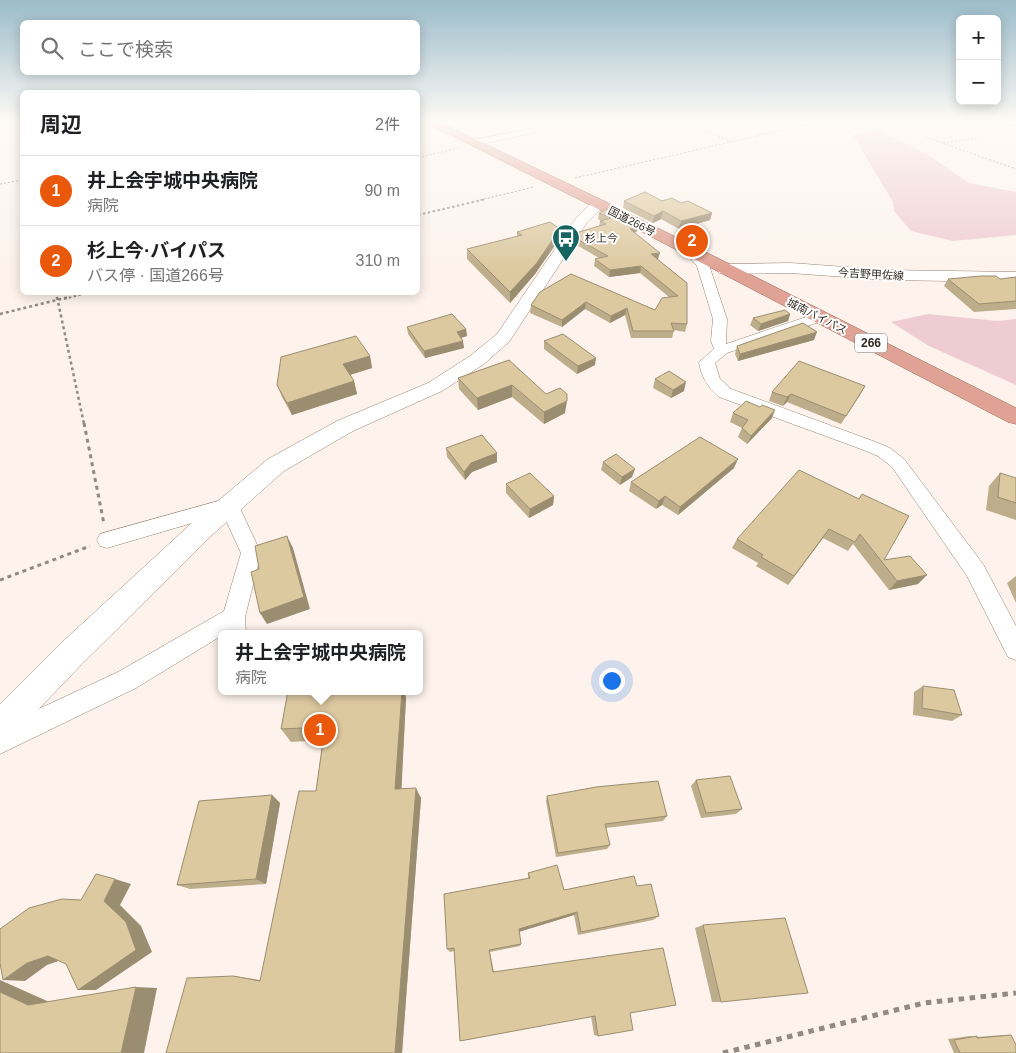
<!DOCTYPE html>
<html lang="ja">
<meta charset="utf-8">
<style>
:root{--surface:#fff;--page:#f6f6f6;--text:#202124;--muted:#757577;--line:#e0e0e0;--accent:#ea580c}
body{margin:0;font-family:Arial,"Noto Sans JP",sans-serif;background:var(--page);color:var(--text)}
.controls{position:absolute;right:15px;top:15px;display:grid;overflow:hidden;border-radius:8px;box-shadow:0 2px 12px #0003}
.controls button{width:45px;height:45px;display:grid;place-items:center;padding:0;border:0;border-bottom:1px solid var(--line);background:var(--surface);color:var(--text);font:25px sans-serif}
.you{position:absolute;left:611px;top:680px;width:18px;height:18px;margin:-12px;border:4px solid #fff;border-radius:50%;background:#1a73e8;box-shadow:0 0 0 8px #1a73e833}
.badge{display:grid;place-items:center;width:32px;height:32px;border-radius:50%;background:var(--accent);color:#fff;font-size:16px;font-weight:700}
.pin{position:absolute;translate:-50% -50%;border:2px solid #fff;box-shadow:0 1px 5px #0006}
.popup{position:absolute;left:218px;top:630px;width:205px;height:65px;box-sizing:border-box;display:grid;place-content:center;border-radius:8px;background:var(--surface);filter:drop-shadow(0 1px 4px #0005);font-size:16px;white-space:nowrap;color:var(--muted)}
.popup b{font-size:19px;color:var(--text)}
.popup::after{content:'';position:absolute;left:50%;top:100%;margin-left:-10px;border:10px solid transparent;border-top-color:var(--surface)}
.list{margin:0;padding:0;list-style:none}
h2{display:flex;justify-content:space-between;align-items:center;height:65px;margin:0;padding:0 20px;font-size:21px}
h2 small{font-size:16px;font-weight:400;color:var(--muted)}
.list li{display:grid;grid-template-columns:32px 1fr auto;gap:15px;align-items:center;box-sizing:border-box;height:70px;padding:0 20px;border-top:1px solid var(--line)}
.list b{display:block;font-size:19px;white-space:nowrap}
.list p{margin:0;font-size:16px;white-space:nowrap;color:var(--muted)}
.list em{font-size:16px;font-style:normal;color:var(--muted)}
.icon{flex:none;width:28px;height:28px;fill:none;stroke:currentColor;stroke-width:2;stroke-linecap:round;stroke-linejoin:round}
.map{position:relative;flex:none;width:1016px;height:1053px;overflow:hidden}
.search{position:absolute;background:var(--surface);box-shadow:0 2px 12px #0003;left:20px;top:20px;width:400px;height:55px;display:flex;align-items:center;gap:12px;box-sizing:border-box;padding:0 18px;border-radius:8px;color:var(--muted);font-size:19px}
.panel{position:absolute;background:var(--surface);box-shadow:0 2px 12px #0003;left:20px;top:90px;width:400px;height:205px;border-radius:8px}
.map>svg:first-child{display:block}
.green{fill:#efccd2}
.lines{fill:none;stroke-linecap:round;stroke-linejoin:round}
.minor-casing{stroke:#978373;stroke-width:1}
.tertiary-casing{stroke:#978373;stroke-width:1}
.secondary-casing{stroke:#978373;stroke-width:1}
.trunk-casing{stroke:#9e685b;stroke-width:1}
.path-far4{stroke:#928982;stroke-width:1;stroke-dasharray:2 2;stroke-linecap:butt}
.path-far3{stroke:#928982;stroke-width:2;stroke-dasharray:2.5 2.5;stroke-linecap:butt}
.path-far2{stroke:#928982;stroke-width:2.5;stroke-dasharray:3 3;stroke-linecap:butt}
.path-far1{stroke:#928982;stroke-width:3;stroke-dasharray:4 4;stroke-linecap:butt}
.path{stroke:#928982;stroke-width:5;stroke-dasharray:5.5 5.5;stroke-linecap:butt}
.minor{fill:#fff;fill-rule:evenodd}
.tertiary{fill:#fff;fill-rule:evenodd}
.secondary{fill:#fff;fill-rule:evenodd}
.trunk{fill:#e0a294;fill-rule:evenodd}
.wall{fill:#bead8a}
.shaded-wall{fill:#9b8d70}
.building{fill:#ddc9a0;stroke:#9b8d70}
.labels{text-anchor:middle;stroke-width:4;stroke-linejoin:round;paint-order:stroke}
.far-street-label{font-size:11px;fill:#312922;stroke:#fff}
.far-poi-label{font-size:11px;fill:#312922;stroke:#fff;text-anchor:start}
.shield{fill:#fff;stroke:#6f6964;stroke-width:1}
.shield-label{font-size:12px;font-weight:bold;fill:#312922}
</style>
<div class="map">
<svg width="1016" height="1053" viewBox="0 0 1016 1053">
<rect width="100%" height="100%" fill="#fdf3ec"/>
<path class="green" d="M880,131L925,153L969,183L1016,192V235L953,241L911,231L894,211L893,202L853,135Z
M928,314L998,321L1016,319V385L929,346L891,322Z"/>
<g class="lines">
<g class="minor-casing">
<path id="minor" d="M565,122H582L473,146L469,143L473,140Z
M688,245L692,246L709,265L727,319L726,344L815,314H825L827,317L825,320L727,353L715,363L720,379L731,389L873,441L890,448L904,459L983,564L1016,626V660L1008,657L967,576L892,467L878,456L861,449L719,397C708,387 701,377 699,362L714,349L711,341L713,319L697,266L682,249Z
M229,498L236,500L261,553L245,617L246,634H221V636L136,688L0,754V727L118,672L224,611L241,553L223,514L107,548L100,546L97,540L100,534Z"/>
</g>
<g class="tertiary-casing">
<path id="tertiary" d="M599,200L606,204L586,224L509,342L484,364L442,391L353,431L284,471L212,535L81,665L11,738L0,743V704L59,645L194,521L268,459L337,421L428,383L470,356L497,334L576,218L594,201Z"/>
</g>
<g class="secondary-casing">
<path id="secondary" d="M791,263L886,270L1016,272V282L886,280L791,273L725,274L719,273L716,269L719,265L725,264Z"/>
</g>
<g class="trunk-casing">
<path id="trunk" d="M425,122H439L604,201L1016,408V424L1008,422L594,207Z"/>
</g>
<path class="path-far4" d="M681,122L733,142
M906,122L928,138L1016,169
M1002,122L1016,126
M943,143L978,138
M418,158L458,148
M575,178L817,122
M0,184L22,180
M480,200L534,187"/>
<path class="path-far3" d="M418,215L486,199
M56,292L57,299
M64,299L91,292"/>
<path class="path-far2" d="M57,297L84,424
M0,314L69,297"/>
<path class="path-far1" d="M84,423L104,524
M0,580L90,546"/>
<path class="path" d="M723,1053L924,1003L1016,993"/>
<use href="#minor" class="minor"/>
<use href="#tertiary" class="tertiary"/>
<use href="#secondary" class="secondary"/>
<use href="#trunk" class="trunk"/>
</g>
<path class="wall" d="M624,201H662L681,203L712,213L710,220L679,229L661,219L653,223L623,208Z
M607,209L637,231L635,233L658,259V260L687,283V324L685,332L674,330L672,338H631L625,315L610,323L585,309L562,327L530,313L531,305L540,292L655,310L669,297L640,273L609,277L594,266L595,259L599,258L575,244V238L599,226L600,221H601L598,219L599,213Z
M560,229V238L535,274L510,303L467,259V249L517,237V232Z
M1016,277V309L974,312L944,286L948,279H1000Z
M790,314L788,321L758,331L750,325L753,318Z
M407,327L466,329L467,336L461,338L464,348L425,358L408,334Z
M814,340L738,361L735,354L737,346Z
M544,341L595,365L577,374L544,349Z
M370,356L372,368L350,375L354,381L357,394L292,415L282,397L277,385Z
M509,360L565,413L544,424L512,397L478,410L459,389L458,378Z
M655,379L684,391L671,398L653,388Z
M865,386L841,424L787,402L783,406L769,401L772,392Z
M733,413L772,418L747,444L738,437L742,428L730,422Z
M446,448L497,453V462L472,472L465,480L447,457Z
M603,462L632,477L620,485L601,470Z
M734,468L678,515L662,505L656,509L629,491L631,482Z
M1000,473L1016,478V520L986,510L989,486Z
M506,484L554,496L553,505L529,518L506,493Z
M859,499L884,560L918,584L889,590L853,544L848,551L823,538L788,585L756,566L758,563L732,548L737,539Z
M1016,576V603L1007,583Z
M923,686L962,715L952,721L913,715L914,692Z
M288,691H404L406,698L401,789L421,798L402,1053L233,976L261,980L316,791L323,740L291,742L281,729Z
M696,780L742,809L736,814L701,818L691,786Z
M272,795L280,803L266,884L190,889L177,885Z
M547,796L667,816L663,821L606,828L610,845L607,849L556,857L546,801Z
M528,873L564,890L637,886L659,916L653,920L578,935L574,915L519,932L521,944L520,946L490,952L494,972L630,1013L598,1036L594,1035L591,1016L460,1041L454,951L450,952L447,949L528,878Z
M703,925L721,1002H712L695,928Z
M1004,1035H1011L1016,1053H954L948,1039L970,1036L977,1037Z"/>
<path class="shaded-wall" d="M530,122H540L530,124Z
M663,211L661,219L653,223L654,216Z
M712,213L710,220L679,229L681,221Z
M638,225L637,231L629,236L630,229Z
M560,229V238L535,274L510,303V292Z
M660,253L658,259L650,261L651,254Z
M641,266L640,273L609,277L610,270Z
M586,302L585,309L562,327V320Z
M627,308L625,315L610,323L611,316Z
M790,314L788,321L758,331L761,324Z
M466,329L467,336L457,339V332Z
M817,332L814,340L738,361L740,354Z
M463,341L464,348L425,358L424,351Z
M370,356L372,368L346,376L343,364Z
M596,358L595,365L577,374L578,366Z
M354,381L357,394L292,415L287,403Z
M686,382L684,391L671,398L673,390Z
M512,385V397L478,410L477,398Z
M865,386L860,395L841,424L846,416Z
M791,394L787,402L783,406L787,397Z
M567,401L565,413L544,424V412Z
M775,410L772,418L747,444L751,436Z
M497,453V462L472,472L465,480L464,472L471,463Z
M738,459L734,468L678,515L680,507Z
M635,469L632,477L620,485L622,477Z
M554,496L553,505L529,518L530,509Z
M665,496L662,505L656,509L659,501Z
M829,529L823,538L788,585L794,576Z
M287,536L293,548L310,609L267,624L260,613Z
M927,575L918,584L889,590L897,581Z
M402,691H404L406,698L401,799L395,789Z
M416,788L421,798L402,1053H395Z
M272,795L280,803L266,884L256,879Z
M115,879L131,884L120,905L141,926L152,952L96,990H78L104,901Z
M577,912L574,915L518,932L519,929Z
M48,956L67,958L47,965L25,981L3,980L27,963Z
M0,980L56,1005H28L0,992Z
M136,987L157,988L144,1053H121Z"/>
<path class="building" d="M645,192L662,201L672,198L681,203L688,201L712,213L681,221L663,211L654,216L624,201Z
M607,209L638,225L630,229L660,253L651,254L687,283V324L671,323L674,331H633L627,308L611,316L586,302L562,320L531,305L540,292L571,274L655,310L662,298L678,296L641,266L610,270L595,259L608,256L575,238L579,232L606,224L600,221L611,218L599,213Z
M550,222L560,229L536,264L510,292L467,249L522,235L517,232Z
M981,276H996L1000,279L1016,277V301L979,304L948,279Z
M785,310L790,314L761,324L753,318Z
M452,314L466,329L457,332L463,341L424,351L407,327Z
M803,323L817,332L740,354L737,346Z
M563,334L596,358L578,366L544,341Z
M356,336L370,356L343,364L354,381L287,403L277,385L281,357Z
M509,360L546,394L560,388L567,394V401L544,412L512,385L477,398L458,378Z
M799,361L865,386L846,416L791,394L787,397L772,392Z
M669,371L686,382L673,390L655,379Z
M746,401L760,407L762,405L775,410L751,436L742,428L748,420L733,413Z
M482,435L497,453L471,463L464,472L446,448Z
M700,437L738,459L680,507L665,496L659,501L631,482Z
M616,454L635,469L622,477L603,462Z
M799,470L859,499L862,494L909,516L884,560L910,556L927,575L897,581L860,534L855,542L829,529L794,576L761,557L763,555L737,539Z
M530,473L554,496L530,509L506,484Z
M1000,473L1016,478V503L998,497Z
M287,536L304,597L260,613L251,572L259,569L255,546Z
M923,686L954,690L962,715L922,708Z
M288,691H402L395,789L416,788L395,1053H166L187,978L233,976L260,981L299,791H316L325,727L281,729Z
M730,776L742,809L706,813L696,780Z
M658,781L667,816L605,824L610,845L558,853L547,796L596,787Z
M272,795L256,879L177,885L199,801Z
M557,865L564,890L634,876L637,886L651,884L659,916L581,932L577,912L519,929L521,944L489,950L493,972L663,948L676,1005L630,1013L633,1030L598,1036L595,1016L460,1041L454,948L447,949L444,894L530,878L528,873Z
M96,874L115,879L104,901L126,922L136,950L78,990L66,964L48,956L27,963L3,980L0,963V929L29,908L62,899L81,900Z
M785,918L808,993L721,1002L703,925Z
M136,987L121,1053H0V992L28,1005Z
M1011,1035L1016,1045V1053H960L954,1040L977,1036V1038Z"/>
<linearGradient id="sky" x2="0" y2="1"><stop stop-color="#9abcca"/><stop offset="0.45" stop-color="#fefaf6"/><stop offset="1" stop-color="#fefaf6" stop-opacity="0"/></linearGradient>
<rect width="1016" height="270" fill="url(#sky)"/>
<defs>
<g id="bus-pin" transform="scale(1.4375)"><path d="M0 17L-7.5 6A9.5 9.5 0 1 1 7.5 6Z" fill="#16645f" stroke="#fff"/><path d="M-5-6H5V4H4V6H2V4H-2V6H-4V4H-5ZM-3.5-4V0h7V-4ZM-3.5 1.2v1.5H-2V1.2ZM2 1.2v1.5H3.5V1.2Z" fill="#fff"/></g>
</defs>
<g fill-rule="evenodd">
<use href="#bus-pin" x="566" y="238"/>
</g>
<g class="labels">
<g class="far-street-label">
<text transform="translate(632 221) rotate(27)" y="4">国道266号</text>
<text transform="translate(871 274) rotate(3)" y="4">今吉野甲佐線</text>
<text transform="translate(817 316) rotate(27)" y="4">城南バイパス</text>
</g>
<g class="far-poi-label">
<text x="585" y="242">杉上今</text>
</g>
<rect class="shield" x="855" y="333.5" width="32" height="19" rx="4"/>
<g class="shield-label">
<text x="871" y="347">266</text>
</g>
</g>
</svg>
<div class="controls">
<button>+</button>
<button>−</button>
</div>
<div class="you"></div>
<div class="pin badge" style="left:320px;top:730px">1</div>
<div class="popup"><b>井上会宇城中央病院</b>病院</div>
<div class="pin badge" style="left:692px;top:241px">2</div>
<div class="search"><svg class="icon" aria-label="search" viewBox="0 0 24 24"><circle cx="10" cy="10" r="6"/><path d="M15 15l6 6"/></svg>ここで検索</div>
<section class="panel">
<h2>周辺<small>2件</small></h2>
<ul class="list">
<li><span class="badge">1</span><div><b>井上会宇城中央病院</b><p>病院</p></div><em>90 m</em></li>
<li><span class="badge">2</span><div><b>杉上今·バイパス</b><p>バス停 · 国道266号</p></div><em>310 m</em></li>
</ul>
</section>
</div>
